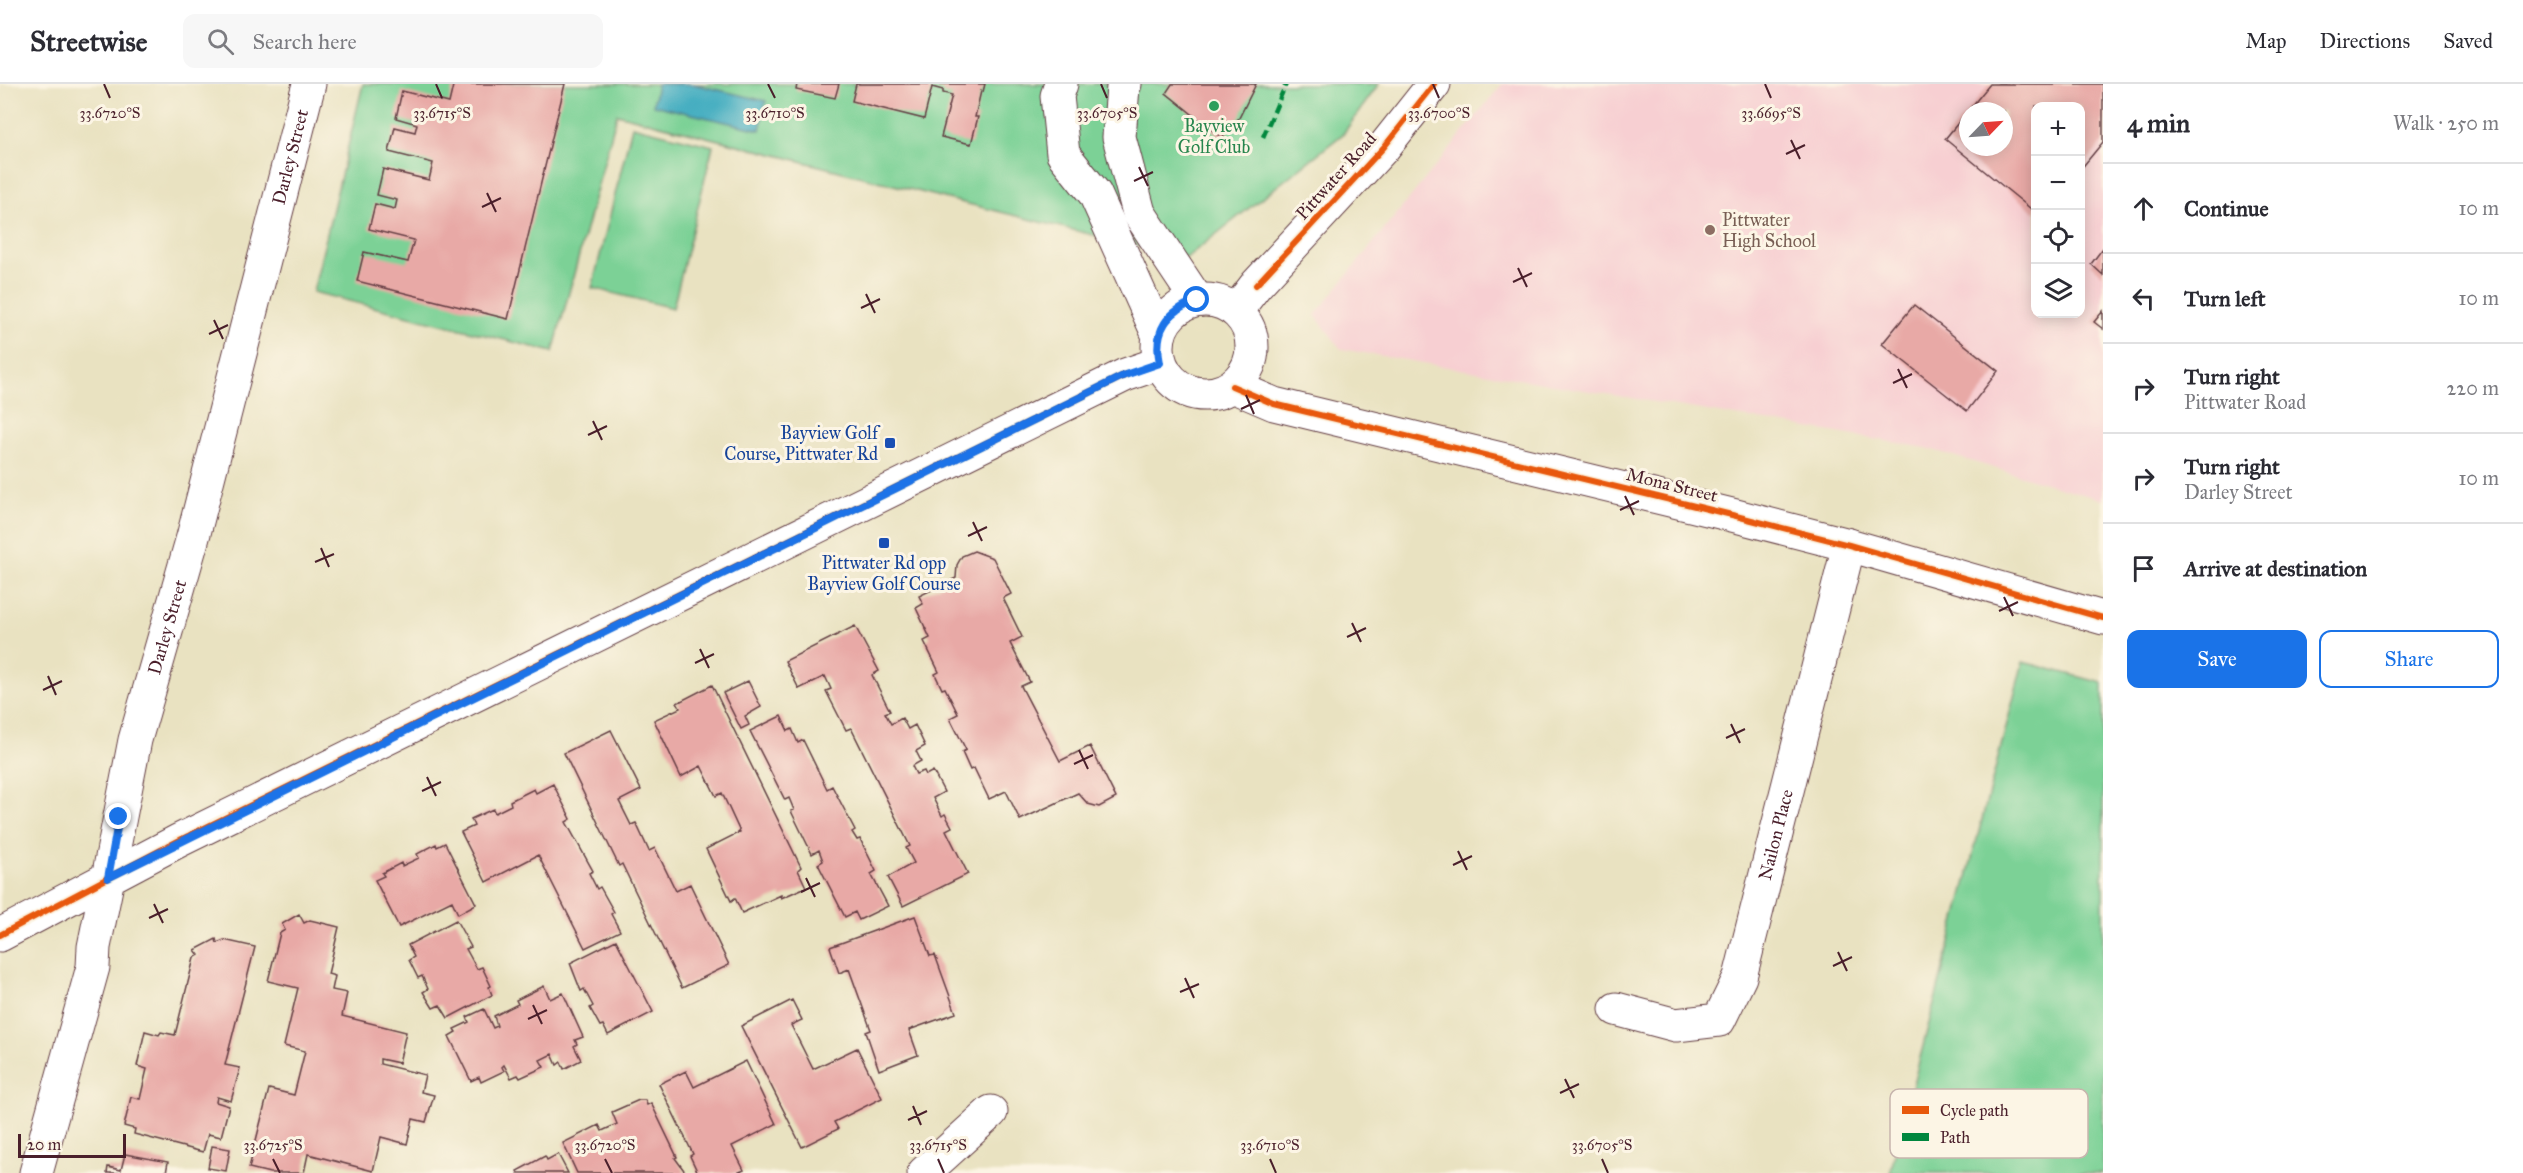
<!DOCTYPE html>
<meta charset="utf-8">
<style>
:root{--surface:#fff;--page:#f7f7f7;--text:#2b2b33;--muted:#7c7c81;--line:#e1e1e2;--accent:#1a73e8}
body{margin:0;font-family:"IM FELL Great Primer",serif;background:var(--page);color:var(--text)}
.controls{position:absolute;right:18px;top:18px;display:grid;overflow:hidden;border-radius:12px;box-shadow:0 3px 15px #0003}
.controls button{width:54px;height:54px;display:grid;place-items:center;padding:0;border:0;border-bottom:2px solid var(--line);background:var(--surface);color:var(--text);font:30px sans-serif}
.compass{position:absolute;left:1959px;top:18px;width:54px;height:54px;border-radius:50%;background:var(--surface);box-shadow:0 3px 15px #0003;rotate:65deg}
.scale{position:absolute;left:18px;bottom:15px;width:108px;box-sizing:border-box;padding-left:6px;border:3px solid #4a1f2b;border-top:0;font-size:16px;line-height:21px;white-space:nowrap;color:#4a1f2b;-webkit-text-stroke:4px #fcf5e5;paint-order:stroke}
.stop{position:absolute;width:18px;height:18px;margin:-14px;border:4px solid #1a73e8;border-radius:50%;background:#fff}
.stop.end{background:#1a73e8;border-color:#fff;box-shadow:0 2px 6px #0008}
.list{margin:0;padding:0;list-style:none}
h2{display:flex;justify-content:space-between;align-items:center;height:78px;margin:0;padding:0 24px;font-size:26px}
h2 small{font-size:20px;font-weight:400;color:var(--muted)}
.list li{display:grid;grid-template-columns:39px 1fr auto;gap:18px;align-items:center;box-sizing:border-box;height:90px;padding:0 24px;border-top:2px solid var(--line)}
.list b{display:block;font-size:22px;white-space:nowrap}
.list p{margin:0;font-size:20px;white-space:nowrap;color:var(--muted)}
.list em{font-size:20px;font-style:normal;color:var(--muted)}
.actions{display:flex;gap:12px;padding:18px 24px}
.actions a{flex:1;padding:14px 0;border:2px solid var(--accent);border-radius:12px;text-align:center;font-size:21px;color:var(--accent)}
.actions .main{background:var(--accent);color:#fff}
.icon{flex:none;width:33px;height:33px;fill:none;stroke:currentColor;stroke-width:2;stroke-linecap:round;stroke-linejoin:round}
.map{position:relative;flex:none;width:2103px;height:1089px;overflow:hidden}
header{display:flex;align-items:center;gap:36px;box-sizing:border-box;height:84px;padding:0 30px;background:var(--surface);border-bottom:2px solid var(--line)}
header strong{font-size:28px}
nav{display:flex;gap:33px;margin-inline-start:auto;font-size:21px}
.search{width:420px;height:54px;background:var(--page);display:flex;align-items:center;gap:15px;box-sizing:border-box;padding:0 21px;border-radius:12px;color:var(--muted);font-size:22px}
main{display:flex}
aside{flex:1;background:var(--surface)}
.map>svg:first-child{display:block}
.built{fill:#f7cfd2;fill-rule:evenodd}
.green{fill:#7bd196;stroke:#627860;stroke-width:1.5}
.water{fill:#41acc0;stroke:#466676;stroke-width:1.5}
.building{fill:#e8a9a6;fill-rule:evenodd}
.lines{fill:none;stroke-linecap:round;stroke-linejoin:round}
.minor-casing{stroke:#623c42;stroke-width:35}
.major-casing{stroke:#623c42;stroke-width:35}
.minor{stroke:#fff;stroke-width:33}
.major{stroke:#fff;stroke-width:33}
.quiet{stroke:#00873e;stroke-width:4.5;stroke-dasharray:9 4.5;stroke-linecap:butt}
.cycleway-casing{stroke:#fcf5e5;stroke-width:10}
.cycleway{stroke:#e8590c;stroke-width:6}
.route{stroke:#1a73e8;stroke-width:8}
.ticks{fill:none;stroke:#4a1f2b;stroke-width:2}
.leisure-dot{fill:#2e9e5b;stroke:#fcf5e5;stroke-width:2}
.education-dot{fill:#8d6e63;stroke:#fcf5e5;stroke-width:2}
.transit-dot{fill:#1a4fb4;stroke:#fcf5e5;stroke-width:2}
.labels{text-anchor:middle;stroke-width:6;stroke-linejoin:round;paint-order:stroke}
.leisure-label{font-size:18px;fill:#27864d;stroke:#fcf5e5}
.street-label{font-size:18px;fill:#4a1f2b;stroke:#fcf5e5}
.education-label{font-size:18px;fill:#785e54;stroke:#fcf5e5;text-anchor:start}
.transit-label{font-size:18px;fill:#164399;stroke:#fcf5e5;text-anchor:end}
.key{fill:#fcf5e5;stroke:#c7b5ad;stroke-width:1.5}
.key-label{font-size:16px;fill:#4a1f2b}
.ticks-label{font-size:15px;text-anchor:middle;fill:#4a1f2b;stroke:#fcf5e5;stroke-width:6;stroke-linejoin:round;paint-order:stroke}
</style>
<header>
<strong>Streetwise</strong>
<div class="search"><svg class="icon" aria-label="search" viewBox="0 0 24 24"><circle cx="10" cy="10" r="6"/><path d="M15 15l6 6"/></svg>Search here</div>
<nav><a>Map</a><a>Directions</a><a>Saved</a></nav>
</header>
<main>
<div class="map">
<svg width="2103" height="1089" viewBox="0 0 2103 1089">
<rect width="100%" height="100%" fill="#fcf5e5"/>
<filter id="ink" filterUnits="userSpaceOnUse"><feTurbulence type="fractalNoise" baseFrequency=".0167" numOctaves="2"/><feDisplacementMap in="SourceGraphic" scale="12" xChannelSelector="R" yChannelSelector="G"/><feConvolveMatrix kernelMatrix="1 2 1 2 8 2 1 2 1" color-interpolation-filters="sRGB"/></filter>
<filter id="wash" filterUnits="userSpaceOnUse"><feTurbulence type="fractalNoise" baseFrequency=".008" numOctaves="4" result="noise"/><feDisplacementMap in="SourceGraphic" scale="24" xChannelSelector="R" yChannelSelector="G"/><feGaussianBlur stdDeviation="1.35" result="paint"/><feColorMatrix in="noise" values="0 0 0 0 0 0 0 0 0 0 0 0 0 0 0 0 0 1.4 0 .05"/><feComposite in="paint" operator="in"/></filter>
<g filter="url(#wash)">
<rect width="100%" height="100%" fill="#e9e2c1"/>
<path class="built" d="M1502,0H2103V416L1926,364L1341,265L1315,231ZM2036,22H2080V230H2036ZM1968,27H2004V63H1968Z"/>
<path class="green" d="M363,0H1379L1343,50L1186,174L952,116L617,30L553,268L313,208Z
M632,42L713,62L673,224L592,204Z
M2023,578L2103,599V1089H1890Z"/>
<path class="water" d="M657,0H693L766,17L760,46L653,21Z"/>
<g id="blocks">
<path class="building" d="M448,0H565L508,235L357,197L364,168L408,178L414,156L369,145L375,120L395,125L397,116L377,111L383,85L429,96L433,79L389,68L395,43L415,48L417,40L396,34L402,7L449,19L453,2Z
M797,0H839L835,14L796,6Z
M856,0H985L983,8L981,7L975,33H978L971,60L941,53L952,11L943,9V6L932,3L924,35L852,17Z
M1172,0H1256L1239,34L1222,54L1166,9Z
M1990,0H2103V58L2080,86V22H2036V129L1945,55ZM1968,27H2004V63H1968Z
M2103,164V191L2091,180Z
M1914,221L1998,287L1967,327L1882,260Z
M2103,227V245L2094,238Z
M974,467L993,474L1011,510L1003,514L1022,553L1010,559L1030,598L1021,602L1060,677L1090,662L1116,714L1099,723L1088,720L1078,709L1020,736L1006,707L989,715L974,684L970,686L962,668L966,666L950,634L958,630L945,604L942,605L935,590L939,588L924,557L930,554L916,524L923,520L919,512L956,494L957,481L962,472Z
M855,542L879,587L872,591L890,627L885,629L891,640L902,634L908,645L915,641L925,662L916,667L921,677L912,682L916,690L924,687L926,691L933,687L944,708L933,714L942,732L945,730L952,743L946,746L968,790L903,822L888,793L914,779L906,764L910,762L851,644L846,646L826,607L831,605L825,592L799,605L785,577Z
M748,597L761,623L745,632L749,641L741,645L723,609Z
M712,601L801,783L798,786L806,803L781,814V811L742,829L735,814L731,817L706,765L740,748L722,709L716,712L701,682L681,693L654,636L680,624L677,619Z
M781,632L788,647L792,645L798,659L803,656L827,705L832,702L855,746L852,748L857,756L860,755L876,787L871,790L888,822L859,836L855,828L845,833L818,780L823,777L819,766L812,770L791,727L794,726L789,714L785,716L750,647Z
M611,646L641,706L619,717L631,741L636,739L649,767L655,764L676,807L690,800L729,881L682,904L622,780L619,782L564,669Z
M553,700L571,735L566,738L593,787L589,789L597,805L600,803L614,828L611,830L620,847L585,864L538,771L486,798L461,748L474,742L471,735L493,725L495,729L511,721L510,717L534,705L536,709Z
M445,759L476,820L458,830L452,817L399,843L375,796L384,792L382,789L401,779L402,782L419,774L417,770L436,760L437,763Z
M299,830L304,839L310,836L339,843L328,890L335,892L332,906L347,909L342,932L406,948L399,979L380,975V980L425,991L421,1008L434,1011L426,1038L413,1035L407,1060L381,1053L373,1087L308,1070L304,1089H270L249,1084L269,1005L294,1011L305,967L284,962L298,904L268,897L280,849L285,846L282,840Z
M915,832L930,872L935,871L956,929L909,946L918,971L879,986L866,948L871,946L849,885L839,889L830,863Z
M456,836L471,863L466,865L477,885L482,883L491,902L489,903L492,911L448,934L440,921L433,924L423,908L428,905L422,892L418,894L409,876L414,873L408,861Z
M216,855L217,859L224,856L255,863L225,981L240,984L231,1017L217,1013L216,1018L229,1022L221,1053L208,1050L203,1068L134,1050L135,1045L124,1042L131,1013L140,1015L147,985L137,982L145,947L159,951L161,948L175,951L194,874L199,871L195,866Z
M616,856L653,928L608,951L603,941L600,942L590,924L593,922L584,905L581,907L570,879Z
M544,902L550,915L563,909L583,953L575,956L577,960L574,962L581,976L564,985L561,978L557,981L552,970L540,976L544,983L520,994L518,991L511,994L504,981L502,983L504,987L481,998L479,993L471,997L449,952L456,948L454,945L469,938L467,933L484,925L493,944L497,942L494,932L518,920L516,916Z
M792,916L802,936L791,941L813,985L857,964L882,1014L834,1038L838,1045L802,1063L741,942Z
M746,977L776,1040L732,1062L744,1086L737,1089H698L690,1072L693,1070L659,1000L686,987L694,1003Z
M639,1016H645L647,1021L651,1019L677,1073L675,1074L686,1089H577L563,1059L599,1041L602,1047L617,1040L612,1028Z
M212,1062L230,1065L226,1087L208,1084Z
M125,1070L168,1078L166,1089H107L108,1083L121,1086Z
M558,1070L568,1089H518L517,1087L545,1072L547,1076Z"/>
</g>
</g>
<g filter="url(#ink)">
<use href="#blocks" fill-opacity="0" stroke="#623c42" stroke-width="1.5"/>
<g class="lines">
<g class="minor-casing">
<g id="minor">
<path d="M1061,0L1057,12L1063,70L1095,110L1159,252"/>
<path d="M1125,0L1123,3L1119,53L1139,129L1197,216"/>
<path d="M1232,302L1274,320L1736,432L1849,461L2103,534"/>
<path id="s1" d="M108,794L135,656L193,453L309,0"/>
<path id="s2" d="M1616,925L1676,941L1719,936L1740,893L1849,461"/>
<path d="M924,1089L991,1028"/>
</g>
</g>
<g class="major-casing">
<path id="major" d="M1158 263a47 47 0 1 1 94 0a47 47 0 1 1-94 0Z
M1236,227L1256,201L1384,63L1434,0
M0,851L178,757L1125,291L1160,279
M36,1089L93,883L94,863L108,794"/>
</g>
<use href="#minor" class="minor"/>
<use href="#major" class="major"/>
<path class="quiet" d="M1263,53L1286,0"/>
<g class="cycleway-casing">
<path id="cycleway" d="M1256,201L1384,63L1434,0
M1232,302L1274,320L1736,432L1849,461L2103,534
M0,851L178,757L1125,291"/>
</g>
<use href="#cycleway" class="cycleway"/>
</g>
</g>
<g class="lines" filter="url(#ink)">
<path class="route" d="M119,733L108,794L1125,291L1160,279C1153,246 1167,228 1197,216"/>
</g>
<path class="ticks" d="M104,0L110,14M436,0L442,14M768,0L775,14M1101,0L1107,14M1433,0L1439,14M1765,0L1771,14M1791,56L1800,75M1786,70L1805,61M1139,83L1148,102M1134,97L1153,88M487,109L496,128M482,123L501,114M1518,184L1527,203M1513,198L1532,189M866,210L875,229M861,224L880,215M214,236L223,255M209,250L228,241M1898,285L1907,304M1893,299L1912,290M1246,311L1254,330M1241,325L1260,316M593,337L602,356M588,351L607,342M1625,412L1634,431M1620,426L1639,417M973,438L982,457M968,452L987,443M321,464L329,483M315,478L334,470M2004,513L2013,532M1999,527L2018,518M1352,539L1361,558M1347,553L1366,544M700,565L709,584M695,579L714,570M48,592L56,611M43,606L62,597M1731,640L1740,659M1726,654L1745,645M1079,666L1088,685M1074,680L1093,671M427,693L436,712M422,707L441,698M1458,767L1467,786M1453,781L1472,772M806,794L815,813M801,808L820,799M154,820L163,839M149,834L168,825M1838,868L1847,887M1833,882L1852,873M1185,894L1194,914M1180,908L1199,900M533,921L542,940M528,935L547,926M1565,995L1574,1014M1560,1009L1579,1000M913,1022L921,1041M908,1036L927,1027M273,1075L280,1089M605,1075L612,1089M938,1075L944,1089M1270,1075L1276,1089M1602,1075L1608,1089"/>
<circle class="leisure-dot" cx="1214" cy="22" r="6"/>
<circle class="education-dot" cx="1710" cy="146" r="6"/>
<g class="transit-dot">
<rect x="884" y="353" width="12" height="12" rx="3"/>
<rect x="878" y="453" width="12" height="12" rx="3"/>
</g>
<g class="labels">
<g class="leisure-label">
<text x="1214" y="48">Bayview<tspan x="1214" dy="21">Golf Club</tspan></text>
</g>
<g class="street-label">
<text dy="6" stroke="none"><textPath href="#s1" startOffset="744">Darley Street</textPath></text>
<text transform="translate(1336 92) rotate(-48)" y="6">Pittwater Road</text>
<text transform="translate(1672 401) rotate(14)" y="6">Mona Street</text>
<text dy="6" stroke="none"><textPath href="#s1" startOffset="258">Darley Street</textPath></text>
<text dy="6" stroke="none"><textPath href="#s2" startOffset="300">Nailon Place</textPath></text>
</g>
<g class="education-label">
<text x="1722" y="142">Pittwater<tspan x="1722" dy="21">High School</tspan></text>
</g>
<g class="transit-label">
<text x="878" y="355">Bayview Golf<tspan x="878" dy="21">Course, Pittwater Rd</tspan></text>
<text x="884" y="485" text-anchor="middle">Pittwater Rd opp<tspan x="884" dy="21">Bayview Golf Course</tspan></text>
</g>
</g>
<rect x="1890" y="1005" width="198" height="69" rx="9" class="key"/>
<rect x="1902" y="1022" width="27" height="8" fill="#e8590c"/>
<rect x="1902" y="1049" width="27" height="8" fill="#00873e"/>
<g class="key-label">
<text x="1940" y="1032">Cycle path</text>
<text x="1940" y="1059">Path</text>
</g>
<g class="ticks-label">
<text x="110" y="34">33.6720°S</text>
<text x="442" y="34">33.6715°S</text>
<text x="775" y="34">33.6710°S</text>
<text x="1107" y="34">33.6705°S</text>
<text x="1439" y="34">33.6700°S</text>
<text x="1771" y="34">33.6695°S</text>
<text x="273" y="1066">33.6725°S</text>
<text x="605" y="1066">33.6720°S</text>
<text x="938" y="1066">33.6715°S</text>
<text x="1270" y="1066">33.6710°S</text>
<text x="1602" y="1066">33.6705°S</text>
</g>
</svg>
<div class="controls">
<button>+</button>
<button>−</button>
<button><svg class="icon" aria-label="locate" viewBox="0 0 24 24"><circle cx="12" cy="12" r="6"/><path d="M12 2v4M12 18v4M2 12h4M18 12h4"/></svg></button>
<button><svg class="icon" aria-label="layers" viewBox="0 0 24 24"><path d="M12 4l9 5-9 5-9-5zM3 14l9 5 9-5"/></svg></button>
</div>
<svg class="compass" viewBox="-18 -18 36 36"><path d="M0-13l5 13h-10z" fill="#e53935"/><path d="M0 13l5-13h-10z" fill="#7c7c81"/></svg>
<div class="scale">20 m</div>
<div class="stop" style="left:1197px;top:216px"></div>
<div class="stop end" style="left:119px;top:733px"></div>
</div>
<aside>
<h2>4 min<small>Walk · 250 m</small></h2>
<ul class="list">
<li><svg class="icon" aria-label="ahead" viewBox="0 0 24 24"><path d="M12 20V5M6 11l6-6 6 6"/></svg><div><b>Continue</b></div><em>10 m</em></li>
<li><svg class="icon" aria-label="left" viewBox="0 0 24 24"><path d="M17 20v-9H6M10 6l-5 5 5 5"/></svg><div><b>Turn left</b></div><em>10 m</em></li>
<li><svg class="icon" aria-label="right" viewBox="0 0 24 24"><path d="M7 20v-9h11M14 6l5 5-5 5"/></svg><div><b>Turn right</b><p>Pittwater Road</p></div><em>220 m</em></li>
<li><svg class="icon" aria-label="right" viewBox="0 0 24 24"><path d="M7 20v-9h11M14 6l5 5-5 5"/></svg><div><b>Turn right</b><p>Darley Street</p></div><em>10 m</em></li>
<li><svg class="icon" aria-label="arrive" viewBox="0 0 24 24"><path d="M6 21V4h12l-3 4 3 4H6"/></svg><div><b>Arrive at destination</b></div></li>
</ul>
<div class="actions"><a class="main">Save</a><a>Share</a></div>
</aside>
</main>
